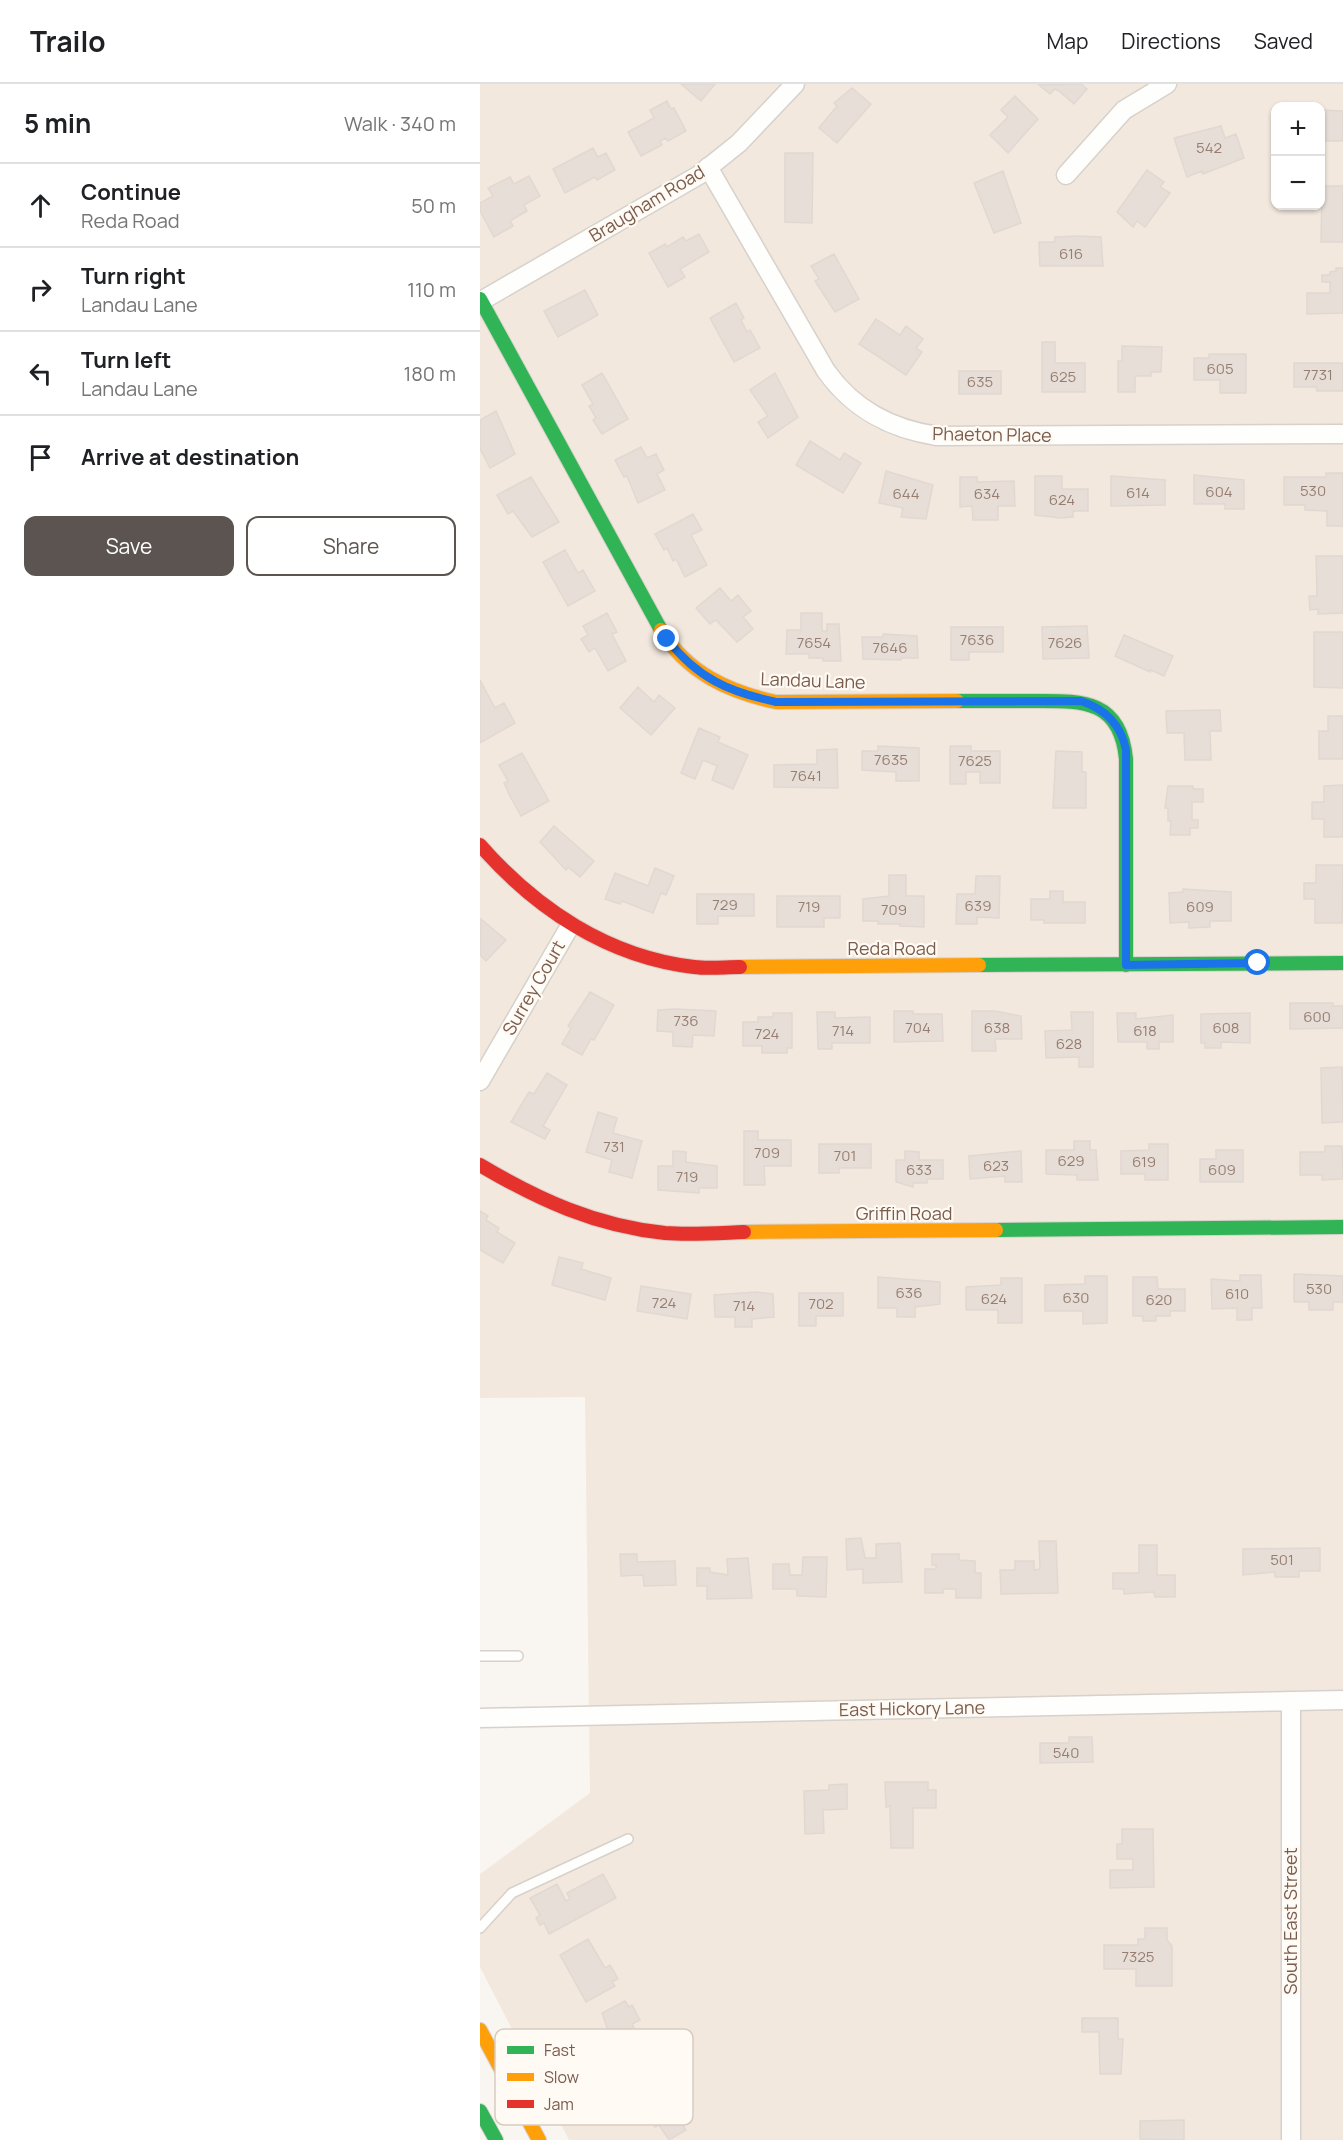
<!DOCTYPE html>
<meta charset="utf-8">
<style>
:root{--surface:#fff;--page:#f6f6f6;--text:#202124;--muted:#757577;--line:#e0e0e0;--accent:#5c5450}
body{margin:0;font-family:Manrope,sans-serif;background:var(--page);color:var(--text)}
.controls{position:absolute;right:18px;top:18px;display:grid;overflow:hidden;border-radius:12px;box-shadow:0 2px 4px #0004}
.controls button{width:54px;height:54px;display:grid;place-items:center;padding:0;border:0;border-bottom:2px solid var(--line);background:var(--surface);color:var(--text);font:30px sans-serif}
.stop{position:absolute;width:18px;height:18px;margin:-14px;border:4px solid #1a73e8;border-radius:50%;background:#fff}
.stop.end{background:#1a73e8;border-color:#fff;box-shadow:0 2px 6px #0008}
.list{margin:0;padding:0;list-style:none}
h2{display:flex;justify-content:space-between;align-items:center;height:78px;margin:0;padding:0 24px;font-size:26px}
h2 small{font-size:20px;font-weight:400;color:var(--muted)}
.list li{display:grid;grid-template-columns:39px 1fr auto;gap:18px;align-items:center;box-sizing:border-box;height:84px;padding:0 24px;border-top:2px solid var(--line)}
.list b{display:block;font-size:22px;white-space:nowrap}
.list p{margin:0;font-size:20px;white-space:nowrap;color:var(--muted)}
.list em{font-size:20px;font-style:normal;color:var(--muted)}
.actions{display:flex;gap:12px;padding:18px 24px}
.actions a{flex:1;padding:14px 0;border:2px solid var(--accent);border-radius:12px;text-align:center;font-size:21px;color:var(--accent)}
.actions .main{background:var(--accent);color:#fff}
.icon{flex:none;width:33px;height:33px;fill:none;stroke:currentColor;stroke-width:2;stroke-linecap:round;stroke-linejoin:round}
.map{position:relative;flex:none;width:863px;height:2056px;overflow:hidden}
header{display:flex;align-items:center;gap:36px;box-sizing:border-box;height:84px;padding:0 30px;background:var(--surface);border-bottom:2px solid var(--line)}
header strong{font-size:28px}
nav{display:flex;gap:33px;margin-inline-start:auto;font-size:21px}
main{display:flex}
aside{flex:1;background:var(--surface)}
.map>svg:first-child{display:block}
.residential{fill:#f2e8de;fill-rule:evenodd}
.building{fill:#e6ded7;stroke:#e2d8d2;stroke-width:1.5}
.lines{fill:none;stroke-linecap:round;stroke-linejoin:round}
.lane-casing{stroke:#d7d1cb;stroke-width:12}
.street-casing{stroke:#d7d1cb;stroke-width:21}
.fast-casing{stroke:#d9d2cb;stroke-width:16}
.slow-casing{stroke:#d9d2cb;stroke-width:16}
.jam-casing{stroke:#d9d2cb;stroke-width:16}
.lane{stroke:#fefefd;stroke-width:9}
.street{stroke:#fefefd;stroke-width:18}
.fast{stroke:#30b455;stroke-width:14}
.slow{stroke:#ff9f0a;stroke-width:14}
.jam{stroke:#e5322d;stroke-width:14}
.route{stroke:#1a73e8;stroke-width:8}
.labels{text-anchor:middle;stroke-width:4.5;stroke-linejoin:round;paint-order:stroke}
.number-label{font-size:15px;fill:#977e72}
.street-label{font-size:18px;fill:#7a5c4d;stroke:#fffaf3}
.key{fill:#fffaf3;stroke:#d7cbc1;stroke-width:1.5}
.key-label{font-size:16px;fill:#7a5c4d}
</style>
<header>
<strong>Trailo</strong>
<nav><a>Map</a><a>Directions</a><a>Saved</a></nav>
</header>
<main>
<aside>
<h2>5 min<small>Walk · 340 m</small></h2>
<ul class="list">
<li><svg class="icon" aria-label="ahead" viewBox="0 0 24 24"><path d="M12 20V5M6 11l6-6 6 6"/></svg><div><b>Continue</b><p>Reda Road</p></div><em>50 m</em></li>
<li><svg class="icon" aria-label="right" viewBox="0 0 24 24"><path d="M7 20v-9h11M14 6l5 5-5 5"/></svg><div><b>Turn right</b><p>Landau Lane</p></div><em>110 m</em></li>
<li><svg class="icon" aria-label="left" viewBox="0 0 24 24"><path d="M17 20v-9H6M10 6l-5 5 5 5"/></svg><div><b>Turn left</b><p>Landau Lane</p></div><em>180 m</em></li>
<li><svg class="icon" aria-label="arrive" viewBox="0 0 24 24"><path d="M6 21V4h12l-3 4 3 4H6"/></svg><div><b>Arrive at destination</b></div></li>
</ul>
<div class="actions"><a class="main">Save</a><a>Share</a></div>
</aside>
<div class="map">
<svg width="863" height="2056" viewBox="0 0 863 2056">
<rect width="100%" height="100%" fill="#f9f5f0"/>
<path class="residential" d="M0,0H863V2056H89L0,1883V1790L110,1709L105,1313L0,1314ZM796,22H840V122H796Z"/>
<path class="building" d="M201,0H235L221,17Z
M601,0L607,5L594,20L579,7L575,5L570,10L559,1Z
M372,4L391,20L357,59L339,44L357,22L354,19Z
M535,12L558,35L528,69L510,51L528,33L521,26Z
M187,17L191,25L194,24L206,47L188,57L186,54L180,57L182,61L161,72L148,48L174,34L170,26Z
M841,26L863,27V57H840Z
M741,42L745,54L756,50L764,74L723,90L722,87L707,93L694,54Z
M113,64L118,73L126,69L135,86L117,96L115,93L85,109L73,85Z
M305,69H333L332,139L305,138Z
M667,86L684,98L680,103L690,109L665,143L657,137L653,143L637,128Z
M523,87L541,139L514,149L494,99Z
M49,92L60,112L44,121L47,127L30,137L33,142L14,153L0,127V119L13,112L8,104L30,93L34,100Z
M842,102H863V158H841Z
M219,150L229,168L200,185L205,193L188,203L169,169L185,160L187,163L203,153L206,157Z
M599,152L621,153L623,182H560L559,158H575V153Z
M354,170L379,215L355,228L335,197L339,195L331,182Z
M856,184H863V229L827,230V209H850V198H842V191H850V188L856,187Z
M105,206L118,231L78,253L64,227Z
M256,219L264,234L261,236L267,248L270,246L280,264L254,278L230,234Z
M396,235L420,251L426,242L443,255L436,264L442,268L426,291L379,260Z
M562,258H575V279H605V308H562Z
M642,262L682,263L681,288H671V292H655V308H638V277H642Z
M729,270H766V309H740V296H714V274H729Z
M814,279H863V307H837L836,303H814Z
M479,287H521V310H479Z
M122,289L148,335L122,350L113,336L116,334L109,322L113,320L102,301Z
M295,289L318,333L288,354L278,338L288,332L270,306Z
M16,327L35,370L10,384L0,365V336Z
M330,357L360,376L364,369L381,379L363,409L316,381Z
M161,363L167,374L176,370L184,386L177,390L185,406L158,419L147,392L144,393L135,376Z
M406,387L453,401L446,435L421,433L423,424L399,419Z
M846,389H863V442H847V427L825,426V421H804V393H846Z
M714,391L764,396V425H745V420H714Z
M555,392H582V405H608V427H593V433L581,434L555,431Z
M631,392L685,396V421L631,422Z
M51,393L79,438L52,453L33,427L28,430L17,411Z
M480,393H497V398L534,397L535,422H518V436H493L492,422L480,423Z
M213,430L222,446L211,451L227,481L205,493L196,475L193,477L187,464L184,466L175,450Z
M85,466L98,489L103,486L115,507L88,522L63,478Z
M836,472H863V529L838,530V525L830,526L829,512H837Z
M240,504L251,517L258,511L271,527L263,533L273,545L257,558L236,536L230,540L216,524Z
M127,529L137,548L132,550L146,577L128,587L115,564L109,568L101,555L108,551L103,542Z
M321,529H342V547H347V540H359L361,577H343V574H329V570H306L307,546H321Z
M607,542L609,574L563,575L562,543Z
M471,543H523V568H489V576H471Z
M834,548H863V604L834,603Z
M403,550L437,552L438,574H421V576L383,575L382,553H403Z
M644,551L693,572L684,592L671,586L670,588L635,572Z
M0,596L15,624L24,619L35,639L0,659Z
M158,603L174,618L179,611L195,624L171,651L140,624Z
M740,626L741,647H730L731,676H705L704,649H687L686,627Z
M848,632H863V675H839V647H848Z
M219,644L240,653L238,658L268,671L253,705L232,696L237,682L223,676L215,695L201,689Z
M398,662L439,664V697H416V688L382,686V667H398Z
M470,662H491V667H520V699H500V688H486V700H470Z
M357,665L358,704L294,703V681L337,680V666Z
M576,667L602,668V688H606V724H573Z
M42,669L69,717L41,732L31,714L24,699L28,697L19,681Z
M863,701V753H844V735H832V718H844V702Z
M688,702H713V705H723V718H712V736H718V744H710V751H690L691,737H688V724H685Z
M74,742L114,777L100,793L88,783L86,786L60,758Z
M836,781H863L862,839H835V815H824V799H836Z
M175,784L194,792L186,811L181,809L173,829L142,817L140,820L125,815L135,789L168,802Z
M409,791H426V812H444V843L420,842V840H398V837H383V815L409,812Z
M496,792H520L519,834L497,833V840H476L477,810H495Z
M703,805L751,808V837H730V843L709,844V838L690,839L689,809L703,808Z
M570,807H583V818H605V839H564V836H551V815H570Z
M217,810H274V832H238V840H217Z
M297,812H360V834H344V843H297Z
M1,835L26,856L6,877L0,871Z
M110,908L134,921L114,956L111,955L102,971L82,960L91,944L88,942Z
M810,919H853V922H863V944L810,945Z
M195,925L236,927L234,952L213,951L212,963L193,962V948L177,947L178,926Z
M414,927H433V930H462L463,957L414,958Z
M492,927H515L541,932L542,955H515L516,967H492Z
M337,928H355V934L390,933V959H352V965H338Z
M591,928H613V983H599V973L566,974L565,947L592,946Z
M293,929H312V964H307V969H282V962H263V938H278V933H293Z
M637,929H656V935L693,931V958H679V965H667V958H638Z
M770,929V959L741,958V964H725V959H721V930Z
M862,983L863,1038L842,1039L841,984Z
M67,989L87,1001L63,1042L70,1046L65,1055L31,1038L49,1008L54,1010Z
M118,1028L137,1034L133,1049L162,1057L152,1094L129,1088L132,1076L106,1068Z
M264,1047H278V1056H311V1082H284L285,1101H264Z
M594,1057H610V1066H616L618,1096H597V1091L566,1090V1066H594Z
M339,1060H391V1084H359V1089H339Z
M669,1060H688V1096H665V1090H641V1067L669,1066Z
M845,1062H862L863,1095L842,1096V1091H820V1068H845Z
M736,1066H763V1098H720V1075H736Z
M193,1067L206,1068V1078L237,1082V1104H219V1109L178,1106V1082H193Z
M425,1067L439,1068V1076H463V1095H447V1099H433V1103L416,1098V1076H425Z
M541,1067L542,1098H525V1092L490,1095L489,1072Z
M0,1127L8,1132L6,1136L19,1144L17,1148L35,1159L23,1179L0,1166Z
M79,1173L103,1179L101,1185L131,1194L125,1216L72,1201Z
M814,1190L863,1192V1218H853V1226H829V1218H814Z
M760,1191H781L782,1224H772V1236H757V1224L732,1225L731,1195L760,1197Z
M605,1192H627V1239L603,1240V1227H565V1201L605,1200Z
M398,1193L460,1198V1220L435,1223V1233H417V1224H398Z
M653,1193H677L678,1205H705V1227H690V1232H676V1237H663V1232H653Z
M521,1194H542V1239H518V1226H486V1203L521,1201Z
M161,1202L211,1210L207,1235L157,1227Z
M276,1208L293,1210L294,1233L272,1235V1243H255V1233H235L234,1211Z
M319,1209H363V1232H336V1242H319Z
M381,1454L385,1474H396V1460L420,1459L422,1498L383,1499V1485L367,1486L366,1455Z
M559,1457H576L578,1509L521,1510L520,1486H535V1477H554V1486L560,1485Z
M659,1461H677V1491H695V1513H675L674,1508L644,1510V1505H633V1489H659Z
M840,1464V1487H819V1493H795V1488L763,1491V1465Z
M140,1470H157V1478L195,1477L196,1501L164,1502L163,1491L141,1492Z
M452,1470H479V1476L495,1477V1489H501V1514H476V1505H463V1509H445V1485H456V1481H452Z
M323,1473H347L346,1513L317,1512V1505H293V1480H309L310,1491H322Z
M268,1474L272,1514L227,1515V1502H217V1484H230V1488L248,1491L247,1475Z
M589,1653H612L613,1678L560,1679V1659H589Z
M405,1698H448V1706H456V1724H433V1764H411L410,1722L406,1723Z
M367,1700V1725L343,1726L344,1749L325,1750L324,1707L349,1706V1701Z
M642,1745H673L674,1803L630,1804V1786H653V1775H637V1760H642Z
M123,1790L136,1814L69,1850L64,1839L60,1841L56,1834L60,1831L50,1814L77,1800L86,1817L90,1815L87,1809Z
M665,1844H687V1856L692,1862V1902H656V1885H624V1861H658V1855H665Z
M108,1855L125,1884L130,1881L138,1895L132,1898L135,1902L106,1918L80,1871Z
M145,1917L149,1923L152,1921L160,1936L152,1940L165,1963L142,1976L138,1968L132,1972L124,1958L131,1955L122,1929Z
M602,1934H638V1955H643L641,1990H620L619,1948H602Z
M183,1987L190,1999L177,2006L193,2038L199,2035L206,2046L189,2056L179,2041L175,2043L153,2005Z
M704,2036V2056L660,2055V2037Z"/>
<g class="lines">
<g class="lane-casing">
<path id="lane" d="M0,1572H38
M0,1844L32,1809L148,1755"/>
</g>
<g class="street-casing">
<path id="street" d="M228,83L346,287C374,326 411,345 457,352L863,350
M586,91L644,26L687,0
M1,217L219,91L259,59L315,0
M0,997L90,842
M811,1617V2056
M0,1634L863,1616"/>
</g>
<g class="fast-casing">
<path id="fast" d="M0,215L181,546
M477,617C501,617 526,617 551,617C599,617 640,613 646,675V881
M499,881L863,879
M516,1146L863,1143
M0,2027L16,2056"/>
</g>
<g class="slow-casing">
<path id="slow" d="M181,546C207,589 249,608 296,618L477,617
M260,883L499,881
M264,1148L516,1146
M0,1946L59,2056"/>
</g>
<g class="jam-casing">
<path id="jam" d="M0,761C56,825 128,873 214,883C229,885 245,883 260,883
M0,1081C59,1116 116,1142 185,1149C211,1151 238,1149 264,1148"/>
</g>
<use href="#lane" class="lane"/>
<use href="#street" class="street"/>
<use href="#fast" class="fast"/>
<use href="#slow" class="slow"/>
<use href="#jam" class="jam"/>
</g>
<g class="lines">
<path class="route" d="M187,555C217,594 249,608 296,618L601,617C625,625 641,640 646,666V881L778,879"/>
</g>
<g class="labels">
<g class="number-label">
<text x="729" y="69">542</text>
<text x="591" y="175">616</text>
<text x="740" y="290">605</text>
<text x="838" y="296">7731</text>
<text x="583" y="298">625</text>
<text x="500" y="303">635</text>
<text x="833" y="412">530</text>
<text x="739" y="413">604</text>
<text x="658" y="414">614</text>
<text x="426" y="415">644</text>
<text x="507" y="415">634</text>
<text x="582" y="421">624</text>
<text x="497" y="561">7636</text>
<text x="334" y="564">7654</text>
<text x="585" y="564">7626</text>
<text x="410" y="569">7646</text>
<text x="411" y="681">7635</text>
<text x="495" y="682">7625</text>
<text x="326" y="697">7641</text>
<text x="245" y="826">729</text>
<text x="498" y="827">639</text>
<text x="329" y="828">719</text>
<text x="720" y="828">609</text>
<text x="414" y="831">709</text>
<text x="837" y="938">600</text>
<text x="206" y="942">736</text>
<text x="438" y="949">704</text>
<text x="517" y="949">638</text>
<text x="746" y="949">608</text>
<text x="363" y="952">714</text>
<text x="665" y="952">618</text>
<text x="287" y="955">724</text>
<text x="589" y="965">628</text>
<text x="134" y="1068">731</text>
<text x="287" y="1074">709</text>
<text x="365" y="1077">701</text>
<text x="591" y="1082">629</text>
<text x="664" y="1083">619</text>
<text x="516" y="1087">623</text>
<text x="439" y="1091">633</text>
<text x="742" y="1091">609</text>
<text x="207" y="1098">719</text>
<text x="839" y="1210">530</text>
<text x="429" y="1214">636</text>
<text x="757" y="1215">610</text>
<text x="596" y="1219">630</text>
<text x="514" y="1220">624</text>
<text x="679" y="1221">620</text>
<text x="184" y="1224">724</text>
<text x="341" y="1225">702</text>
<text x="264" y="1227">714</text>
<text x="802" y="1481">501</text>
<text x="586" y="1674">540</text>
<text x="658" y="1878">7325</text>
</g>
<g class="street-label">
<text transform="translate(167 120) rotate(-31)" y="6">Braugham Road</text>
<text transform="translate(512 351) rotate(1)" y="6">Phaeton Place</text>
<text transform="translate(333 597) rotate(2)" y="6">Landau Lane</text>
<text x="412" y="871">Reda Road</text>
<text transform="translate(54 904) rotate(-60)" y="6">Surrey Court</text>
<text x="424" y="1136">Griffin Road</text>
<text transform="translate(432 1625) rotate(-1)" y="6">East Hickory Lane</text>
<text transform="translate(811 1837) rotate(-90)" y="6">South East Street</text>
</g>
</g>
<rect x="15" y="1945" width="198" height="96" rx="9" class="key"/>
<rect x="27" y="1962" width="27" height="8" fill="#30b455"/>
<rect x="27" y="1989" width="27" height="8" fill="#ff9f0a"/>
<rect x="27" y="2016" width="27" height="8" fill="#e5322d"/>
<g class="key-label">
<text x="64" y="1972">Fast</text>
<text x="64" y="1999">Slow</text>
<text x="64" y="2026">Jam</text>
</g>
</svg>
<div class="controls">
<button>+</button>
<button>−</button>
</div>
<div class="stop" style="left:778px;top:879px"></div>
<div class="stop end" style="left:187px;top:555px"></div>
</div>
</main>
